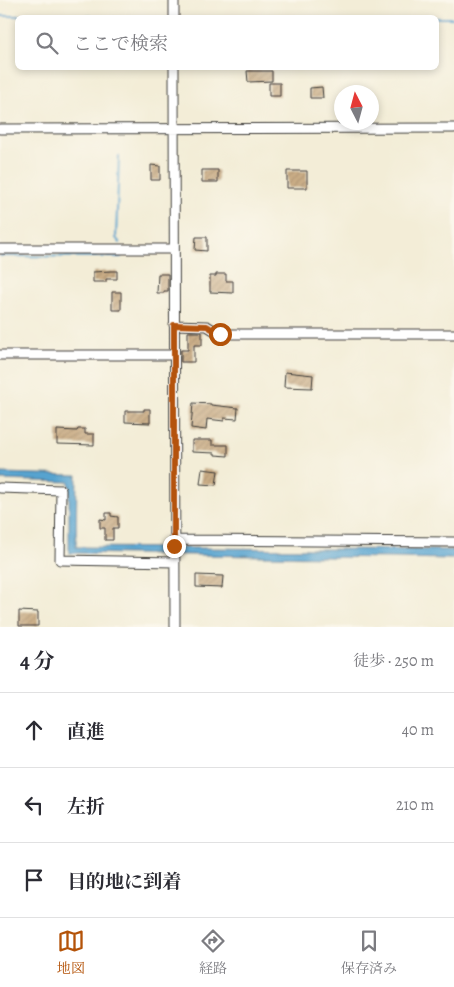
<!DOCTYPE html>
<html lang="ja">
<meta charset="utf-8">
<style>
:root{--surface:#fff;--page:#f7f7f7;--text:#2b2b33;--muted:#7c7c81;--line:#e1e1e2;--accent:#b45309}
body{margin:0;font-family:Alegreya,"Noto Serif JP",serif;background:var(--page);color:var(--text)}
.compass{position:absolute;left:334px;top:85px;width:45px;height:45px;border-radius:50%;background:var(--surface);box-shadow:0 2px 8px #0003;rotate:354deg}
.stop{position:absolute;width:15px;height:15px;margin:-11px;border:4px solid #b45309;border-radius:50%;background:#fff}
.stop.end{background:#b45309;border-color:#fff;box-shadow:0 1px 5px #0008}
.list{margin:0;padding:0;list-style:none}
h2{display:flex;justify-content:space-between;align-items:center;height:65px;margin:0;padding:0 20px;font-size:21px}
h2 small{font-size:16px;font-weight:400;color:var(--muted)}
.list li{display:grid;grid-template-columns:32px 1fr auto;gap:15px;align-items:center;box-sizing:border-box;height:75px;padding:0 20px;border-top:1px solid var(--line)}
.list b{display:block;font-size:19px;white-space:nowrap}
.list em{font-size:16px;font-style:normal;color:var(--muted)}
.icon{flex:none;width:28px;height:28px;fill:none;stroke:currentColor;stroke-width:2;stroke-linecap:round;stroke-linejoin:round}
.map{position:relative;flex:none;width:454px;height:627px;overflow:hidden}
.search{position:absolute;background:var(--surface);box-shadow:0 2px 8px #0003;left:15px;right:15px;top:15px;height:55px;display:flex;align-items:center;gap:12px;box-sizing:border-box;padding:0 18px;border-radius:8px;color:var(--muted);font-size:19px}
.sheet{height:290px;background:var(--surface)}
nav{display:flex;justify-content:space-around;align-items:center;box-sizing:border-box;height:70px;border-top:1px solid var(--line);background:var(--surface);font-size:14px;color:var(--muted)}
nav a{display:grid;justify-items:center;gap:2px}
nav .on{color:var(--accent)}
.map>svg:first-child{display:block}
.water{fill:#57a3cf;stroke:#3a6076}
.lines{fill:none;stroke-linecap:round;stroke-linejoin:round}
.stream{stroke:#57a3cf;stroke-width:2}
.building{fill:url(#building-hatch)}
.minor-casing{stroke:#3c3b38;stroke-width:11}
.minor{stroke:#fff;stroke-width:9}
.route{stroke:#b45309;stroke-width:6}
</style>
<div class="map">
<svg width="454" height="627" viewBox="0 0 454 627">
<defs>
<pattern id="building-hatch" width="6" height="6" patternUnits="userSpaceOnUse" patternTransform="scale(1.25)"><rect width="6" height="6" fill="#caad86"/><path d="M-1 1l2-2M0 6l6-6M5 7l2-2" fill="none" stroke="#ad9473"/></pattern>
</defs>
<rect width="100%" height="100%" fill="#fbf7ec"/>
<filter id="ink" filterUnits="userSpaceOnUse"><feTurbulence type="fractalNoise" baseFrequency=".02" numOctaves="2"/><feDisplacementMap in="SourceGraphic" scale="10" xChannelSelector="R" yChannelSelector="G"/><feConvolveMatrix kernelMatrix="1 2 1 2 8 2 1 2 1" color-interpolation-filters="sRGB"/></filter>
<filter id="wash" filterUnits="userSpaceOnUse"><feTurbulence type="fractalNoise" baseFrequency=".0096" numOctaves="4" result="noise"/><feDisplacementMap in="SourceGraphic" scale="20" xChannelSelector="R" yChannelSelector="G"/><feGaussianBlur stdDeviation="1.12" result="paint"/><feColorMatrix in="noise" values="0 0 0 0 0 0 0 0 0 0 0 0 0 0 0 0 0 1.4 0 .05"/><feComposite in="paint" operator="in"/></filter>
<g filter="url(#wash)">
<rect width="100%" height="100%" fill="#f3edd7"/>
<path class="water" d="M0,473L77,475L76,547L454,550V559L69,553V482L0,480Z"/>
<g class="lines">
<path class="stream" d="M0,16H91V18
M436,18H454
M119,156L116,238L120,243
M0,256L121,257"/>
</g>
<g id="blocks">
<path class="building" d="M247,71H272V81L248,82Z
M269,83H280V96H269Z
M322,87L323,98H310V88Z
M151,165L160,166V180H151Z
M202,170H218V182H202Z
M287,171H307V188H287Z
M196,237H207V251L195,250Z
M111,271H117V279H106V282H93V272Z
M158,274H168V291H164V293H157Z
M216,274H226V281H233V293L210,292V276H216Z
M112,292H121V310H112Z
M188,332H202V345H194V362H181V350H188Z
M285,372L313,375L312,388L284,387Z
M193,403L211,404V405L238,408L237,419L224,418V421L207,419L206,430L191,428Z
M144,409H150V423L125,422V411H144Z
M78,429H85V434H94V445L57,444V430L77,431Z
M192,440H212V445H228V456L215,455V453L192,452Z
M202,469L218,471L216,485L200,484Z
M106,513H111V516L118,517V528H113V540H105V528H100V519L106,520Z
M196,575L223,576L222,588L196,587Z
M19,611L38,612V626H19Z"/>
</g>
</g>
<g filter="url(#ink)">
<use href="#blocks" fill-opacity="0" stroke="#3c3b38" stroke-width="1"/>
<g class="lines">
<g class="minor-casing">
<path id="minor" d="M174,0V18
M174,68L175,627
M0,129L454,128
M0,249H174
M174,325L207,326L220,334H454
M0,355H174
M0,488L61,490L60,560L175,562
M175,540L454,542"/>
</g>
<use href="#minor" class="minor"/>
</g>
</g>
<g class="lines" filter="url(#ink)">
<path class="route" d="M174,546V325L207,326L220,334"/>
</g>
</svg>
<svg class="compass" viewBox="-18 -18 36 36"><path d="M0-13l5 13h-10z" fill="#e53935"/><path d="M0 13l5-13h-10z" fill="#7c7c81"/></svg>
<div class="stop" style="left:220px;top:334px"></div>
<div class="stop end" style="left:174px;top:546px"></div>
<div class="search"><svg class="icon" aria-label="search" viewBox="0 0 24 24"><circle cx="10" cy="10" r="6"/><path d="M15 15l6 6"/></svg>ここで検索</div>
</div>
<section class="sheet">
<h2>4 分<small>徒歩 · 250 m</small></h2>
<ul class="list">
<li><svg class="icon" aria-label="ahead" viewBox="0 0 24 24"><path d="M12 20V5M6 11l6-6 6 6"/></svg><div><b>直進</b></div><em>40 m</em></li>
<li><svg class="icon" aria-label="left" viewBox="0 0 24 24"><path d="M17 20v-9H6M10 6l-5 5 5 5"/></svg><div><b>左折</b></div><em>210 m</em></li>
<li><svg class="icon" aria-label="arrive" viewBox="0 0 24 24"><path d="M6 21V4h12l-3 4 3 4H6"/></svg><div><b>目的地に到着</b></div></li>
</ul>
</section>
<nav>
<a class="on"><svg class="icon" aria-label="map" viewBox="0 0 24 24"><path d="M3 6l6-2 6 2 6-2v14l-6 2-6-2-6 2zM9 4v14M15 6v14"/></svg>地図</a>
<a><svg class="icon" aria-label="directions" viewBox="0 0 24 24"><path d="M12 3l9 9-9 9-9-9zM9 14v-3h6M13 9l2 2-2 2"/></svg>経路</a>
<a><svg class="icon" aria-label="saved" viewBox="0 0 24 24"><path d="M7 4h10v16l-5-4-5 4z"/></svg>保存済み</a>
</nav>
